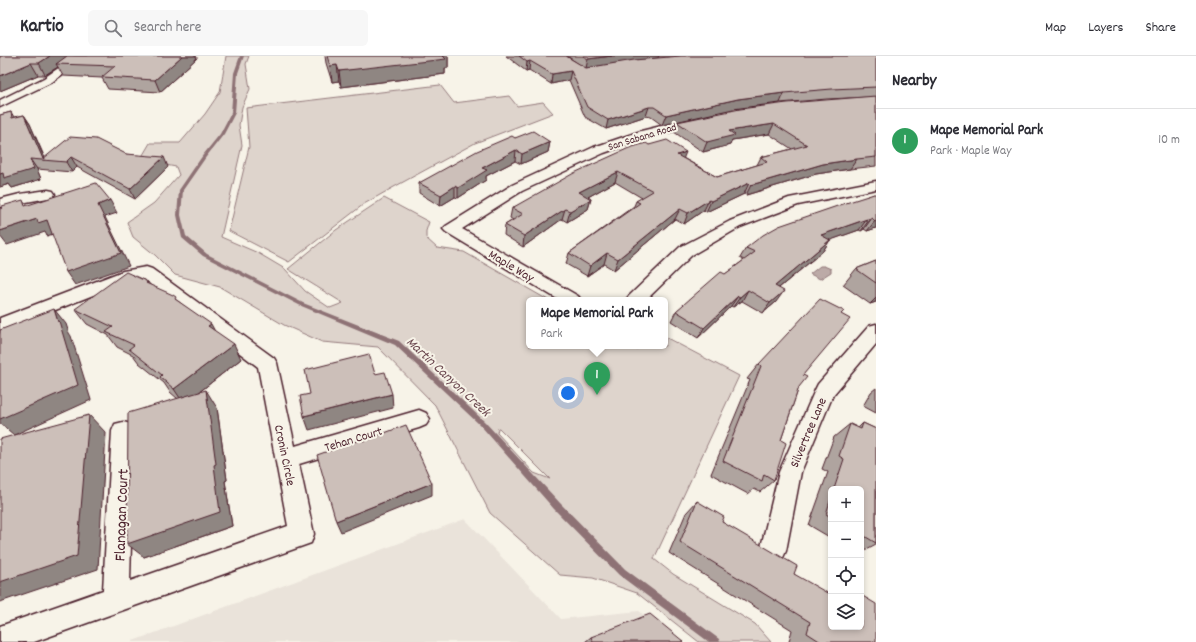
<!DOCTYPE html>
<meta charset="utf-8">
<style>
:root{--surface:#fff;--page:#f7f7f7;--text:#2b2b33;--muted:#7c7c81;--line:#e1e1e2;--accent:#ea580c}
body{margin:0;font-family:Dekko,sans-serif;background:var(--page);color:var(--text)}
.controls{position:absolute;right:12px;bottom:12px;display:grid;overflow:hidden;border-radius:6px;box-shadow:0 2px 6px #0003}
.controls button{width:36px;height:36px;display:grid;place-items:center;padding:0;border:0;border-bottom:1px solid var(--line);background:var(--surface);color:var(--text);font:20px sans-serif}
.you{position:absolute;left:568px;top:337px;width:14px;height:14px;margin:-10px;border:3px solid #fff;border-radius:50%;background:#1a73e8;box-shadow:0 0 0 6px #1a73e833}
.badge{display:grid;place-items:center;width:26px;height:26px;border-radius:50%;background:var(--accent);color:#fff;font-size:13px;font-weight:700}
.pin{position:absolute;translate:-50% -33px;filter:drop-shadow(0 1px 2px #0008)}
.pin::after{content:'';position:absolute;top:21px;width:14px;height:12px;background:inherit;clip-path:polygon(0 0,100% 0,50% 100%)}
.popup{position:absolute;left:526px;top:241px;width:142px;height:52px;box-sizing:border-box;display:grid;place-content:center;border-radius:6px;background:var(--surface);filter:drop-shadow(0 1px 3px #0005);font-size:13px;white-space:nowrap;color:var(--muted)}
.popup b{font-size:15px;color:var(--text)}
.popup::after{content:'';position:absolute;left:50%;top:100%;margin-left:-8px;border:8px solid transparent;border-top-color:var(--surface)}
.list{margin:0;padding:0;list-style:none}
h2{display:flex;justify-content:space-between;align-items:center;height:52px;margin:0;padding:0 16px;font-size:17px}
h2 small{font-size:13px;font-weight:400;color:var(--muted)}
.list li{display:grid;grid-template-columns:26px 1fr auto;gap:12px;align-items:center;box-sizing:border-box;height:64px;padding:0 16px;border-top:1px solid var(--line)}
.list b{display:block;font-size:15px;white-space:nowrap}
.list p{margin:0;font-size:13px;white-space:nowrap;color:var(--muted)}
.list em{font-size:13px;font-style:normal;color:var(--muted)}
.icon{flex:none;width:22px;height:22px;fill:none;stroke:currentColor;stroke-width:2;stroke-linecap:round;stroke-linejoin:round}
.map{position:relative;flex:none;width:876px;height:586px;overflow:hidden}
header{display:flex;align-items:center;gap:24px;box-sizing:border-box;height:56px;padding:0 20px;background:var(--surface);border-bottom:1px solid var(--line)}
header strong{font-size:19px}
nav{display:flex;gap:22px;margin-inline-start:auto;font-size:14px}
.search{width:280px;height:36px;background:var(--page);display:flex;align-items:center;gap:10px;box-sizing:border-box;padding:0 14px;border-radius:6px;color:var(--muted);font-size:15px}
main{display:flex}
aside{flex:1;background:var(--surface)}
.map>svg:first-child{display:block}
.built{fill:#eae3da}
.green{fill:#ded4cc;stroke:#947a7c;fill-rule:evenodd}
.water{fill:#bcaaa7;stroke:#8e7275}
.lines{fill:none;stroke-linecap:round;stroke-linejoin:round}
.stream{fill:#8e7275;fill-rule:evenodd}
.minor-casing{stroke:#4a1f2b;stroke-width:3}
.minor{fill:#f7f3e8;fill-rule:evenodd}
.wall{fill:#afa49f;stroke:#4a1f2b}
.shaded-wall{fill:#8f8682;stroke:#4a1f2b}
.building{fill:#ccbfb9;stroke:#4a1f2b}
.labels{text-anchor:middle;stroke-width:4;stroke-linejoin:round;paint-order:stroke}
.far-street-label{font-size:11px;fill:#4a1f2b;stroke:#f7f3e8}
.street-label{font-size:13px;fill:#4a1f2b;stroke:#f7f3e8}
.water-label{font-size:14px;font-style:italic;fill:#6c4950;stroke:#f7f3e8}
.near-street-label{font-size:16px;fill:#4a1f2b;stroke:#f7f3e8}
</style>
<header>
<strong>Kartio</strong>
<div class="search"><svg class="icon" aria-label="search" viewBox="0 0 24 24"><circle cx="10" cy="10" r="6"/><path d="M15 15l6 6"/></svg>Search here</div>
<nav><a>Map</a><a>Layers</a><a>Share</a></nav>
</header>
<main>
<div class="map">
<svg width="876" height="586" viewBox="0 0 876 586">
<rect width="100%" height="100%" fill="#f7f3e8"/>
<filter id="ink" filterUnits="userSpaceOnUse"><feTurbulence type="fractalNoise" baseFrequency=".025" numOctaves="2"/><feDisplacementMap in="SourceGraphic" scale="8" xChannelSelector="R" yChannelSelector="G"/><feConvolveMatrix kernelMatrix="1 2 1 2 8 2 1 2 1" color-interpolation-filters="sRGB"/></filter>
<g filter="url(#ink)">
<path class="built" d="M465,463L561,563L639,555L678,586H130Z"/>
<path class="green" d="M226,0H249L246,8L250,33L242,51L239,69L242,89L221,181L258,197L285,213L305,235L330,252L343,247L288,213L336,174L384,142L429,166L426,175V182L437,192L464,196L548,244H529V290H619L637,293L640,290H665V281L739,320L654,503L673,518L755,568L771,586H699L637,537L593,522L560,519L490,457L435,349L378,291L322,286L284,269L220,231L175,219L155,199L133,181L127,166L154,147L179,119L176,111L140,104L150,87H180L205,58L220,36ZM498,372H499L550,423L534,417L497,377Z
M440,29L454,47L509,40L517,50L543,46L553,57L475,87L394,131L364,148L289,206L229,175L249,91L246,52Z"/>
<path class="water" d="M820,210H824L831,213V216L820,223L810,218Z"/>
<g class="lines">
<path class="stream" d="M240,0H244L238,17L235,57L224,78L206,101L183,134L181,159L186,180L207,198L303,247L399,285L485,366L560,447L625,513L719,583L720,586H709L619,519L554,453L481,370L395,289L299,249L203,200L182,182L177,159L179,134L203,99L220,78L231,57L234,17Z"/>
<g class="minor-casing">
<path id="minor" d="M76,0H87L52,26L0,51V44L44,22Z
M702,60L706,61L708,64L706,67L649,81L604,97L522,135L462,173L578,240L581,244H559L446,176L443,173L446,170L512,129L594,91L641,75Z
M876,125V133L798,149L740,171L692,199L646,244H626L629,240L680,191L730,165L789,142Z
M48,134L53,135L55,138L53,141L0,151V143L20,138Z
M146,211L152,213L274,302L277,307L295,390L419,354L426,357L430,363L426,369L419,372L299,408L314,478L311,487L34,586H0V570L103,534L112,375L115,368L123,366L131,368L134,375L130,525L288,470L258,311L143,223L131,224L0,276V262L123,215Z
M876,268V288L833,339L801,416L786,495L782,504L773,508L764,504L760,495L779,416L815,334L818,328L869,270Z"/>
</g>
<use href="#minor" class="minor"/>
</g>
<path class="wall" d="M0,0H196L197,2L160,36L108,33L102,22L63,20L58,11L45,19H38L0,35Z
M325,0H448V12H445V18L341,31L339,25L332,26L326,7Z
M506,0H566L583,11L567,0H876V110L850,113L816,118L746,139L744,138L706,156L704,154L684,168L675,163L614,214L604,208L587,220L566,208L569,197L634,150L636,145L642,142L615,126L588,141L591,143L588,153L567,166L562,163L523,191L504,179L505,169L513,164L510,162L512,152L649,89L683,102L717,121L757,109L761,101L792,93L769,78L732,84L730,89L703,96L674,76L677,66L871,41L827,43L780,47L733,53L662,69L651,61L646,60L606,73L585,61L569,24L551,28L529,14L526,15Z
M11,56L14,61L24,59L30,68L45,102L126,98L168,111L135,143L77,111L72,116L37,113L41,123L12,132L9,128L0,131V59Z
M515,82L550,86L548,96L521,108L515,105L486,120V124L458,142L455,141L440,150L419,137V127Z
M874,138L876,172L867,175L864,173L861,175L859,174L830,184L823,195L779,232L776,246L763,257L742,245L733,251L731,250L698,282L671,265L676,255L744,204L740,202L746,192Z
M876,205V246L870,248L843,229L856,213Z
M148,226L150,229L178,245L214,274L241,303L198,337L217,352L227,424L225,425L232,470L144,501L178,343L170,336L164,327L139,307L133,299L117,291L108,279L87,268L75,253Z
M841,258L803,319L781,384L774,424L760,436L754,433L748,438L711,418L750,324L747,323L759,308Z
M876,332V357L863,350L871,336Z
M863,367L876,373V488L861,496V433H831V482L809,469L828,416L822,413L834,381L850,368L858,372Z
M697,445L722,466L794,518L876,586H791L789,585L792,574L669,497L686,457Z
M591,581L684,586H585Z"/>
<path class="shaded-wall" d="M50,0H74L56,8L58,11L45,19L39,7Z
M182,0H196L197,2L160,36L155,24Z
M441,0H448V12H445V18L341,31L339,15Z
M612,0H659L658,2L586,12L588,3Z
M530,5L529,14L526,15L527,6Z
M31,7L38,19L0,35V20Z
M337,9L339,25L332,26L330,10Z
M571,15L569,24L551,28L552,18Z
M784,37L780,47L733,53L662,69L666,59L738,43Z
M649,51L646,60L606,73L608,64Z
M24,59L30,68L45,104H43Z
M774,68L769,78L732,84L730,89L703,96L707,86L729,75Z
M550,86L548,96L521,108L522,98Z
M516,94L515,105L486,120V124L458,142V132L482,112Z
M686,96L682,106L677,99Z
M71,101L77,111L72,116L66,106Z
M164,101L168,111L135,143L130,133Z
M30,103L37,113L41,123L12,132L9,128L0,131V118Z
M857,103L850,113L816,118L746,139L751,129L823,108Z
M618,116L615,126L577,147L579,136Z
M749,127L744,138L706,156L711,145Z
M455,130V141L440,150L441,139Z
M591,143L588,153L567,166L570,155Z
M110,144L117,157L105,161L129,210L75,229L66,216L98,149Z
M709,144L704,154L684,168L688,157Z
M565,153L562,163L523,191L524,180Z
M680,153L675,163L614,214L618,203Z
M872,162L864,173L861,175L869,164Z
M37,163L47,164L56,177L47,180L45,176L7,189L0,180V175Z
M867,163L859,174L814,190L821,179Z
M875,165H876V172L867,175Z
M830,184L823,195L768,241L775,230Z
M607,197L604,208L587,220L590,210Z
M748,234L742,245L733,251L740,241Z
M784,235L776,246L763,257L770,247Z
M738,240L731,250L698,282L704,272Z
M876,242V246L870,248Z
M54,253L66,268L69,277L71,280L91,344L14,379L0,367V363L58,266Z
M211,268L219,283L208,270Z
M234,288L241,303L184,348L174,333Z
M206,334L217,352L227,424L225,425L232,470L144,501L127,488L214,409Z
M392,338L393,352L309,374L304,360Z
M89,359L106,377L98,513L0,546V526Z
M432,427V439L341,476L336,465Z"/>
<path class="building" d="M0,0H50L39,7H31L0,20Z
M67,0H182L155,24L102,21L115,10L56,8Z
M327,0H443L446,3L339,15L337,9L330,10Z
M519,0H566L586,12L634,4L681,0H876V31L832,33L784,37L738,43L666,59L654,51H649L608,64L587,51L571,15L552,18L530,5L527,6Z
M583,0H612L588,3Z
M876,40V101L857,103L823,108L751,129L749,127L711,145L709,144L688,157L680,153L618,203L607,197L590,210L569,197L640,147L636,145L653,135L618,116L579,136L591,143L570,155L565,153L524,180L505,169L523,158L512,152L574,117L629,92L646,87L649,89L667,84L686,96L677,99L717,121L767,106L761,101L807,89L774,68L729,75L735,79L707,86L677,66L740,53L787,47Z
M11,56L12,62L24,59L43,103L70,81L96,83L126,98L164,101L130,133L71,101L66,106L30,103L34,113L4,122L3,117L0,118V59Z
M533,75L550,86L522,98L516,94L482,112L487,114L458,132L455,130L441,139L419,127L477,95L512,80L515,82Z
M96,127L110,144L98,149L121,197L66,216L47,164L38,167L37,163L0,175V153L2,152V150L23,144L25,150Z
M874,138H876V165H875L872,162L869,164L867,163L821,179L830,184L775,230L784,235L770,247L748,234L740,241L738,240L704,272L676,255L721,216L725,218L755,196L746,192L763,179L779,170L849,146Z
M876,205V227L856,213Z
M126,216L148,226L146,227L173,239L176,241L175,243L211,268L208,270L234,288L174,333L160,321L162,319L129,293L134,289L106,276L113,271L75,253Z
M820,243L844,255L841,258L850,263L803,319L807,321L799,331L781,384L786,387L774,424L764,418L762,425L723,405L761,310L759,308Z
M54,253L58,266L59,265L78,329L0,363V274Z
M369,298L375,318L385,316L392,338L304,360L300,340L310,338L305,314Z
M206,334L216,408L214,409L220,456L127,488L128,357Z
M89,359L77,500L0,526V383Z
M863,367L876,373V487L861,478V433H834L844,403L839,400L850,368L861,373Z
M406,369L432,427L336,465L317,399L362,383L363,385Z
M831,442V461L826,458Z
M697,445L724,461L722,466L797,510L794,518L831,539V571H861V539L876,548V586H821L807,577L810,566L680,486Z
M650,558L684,586H593L591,581Z"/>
</g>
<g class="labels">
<g class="far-street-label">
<text transform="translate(642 80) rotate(-17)" y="4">San Sabana Road</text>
</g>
<g class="street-label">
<text transform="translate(512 209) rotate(31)" y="5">Maple Way</text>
<text transform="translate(807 376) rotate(-67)" y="5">Silvertree Lane</text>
<text transform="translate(353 382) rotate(-17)" y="5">Tehan Court</text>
<text transform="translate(286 399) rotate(78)" y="5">Cronin Circle</text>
</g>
<g class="water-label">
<text transform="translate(449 320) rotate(43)" y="5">Martin Canyon Creek</text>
</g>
<g class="near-street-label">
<text transform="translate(120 459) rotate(-88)" y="6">Flanagan Court</text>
</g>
</g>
</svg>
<div class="controls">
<button>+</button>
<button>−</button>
<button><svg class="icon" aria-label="locate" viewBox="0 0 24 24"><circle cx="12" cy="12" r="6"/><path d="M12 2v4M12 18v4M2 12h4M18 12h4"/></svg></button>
<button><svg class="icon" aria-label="layers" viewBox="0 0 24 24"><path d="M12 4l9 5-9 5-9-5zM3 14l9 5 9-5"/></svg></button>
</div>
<div class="you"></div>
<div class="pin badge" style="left:597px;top:339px;background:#2e9e5b">1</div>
<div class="popup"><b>Mape Memorial Park</b>Park</div>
</div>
<aside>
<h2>Nearby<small></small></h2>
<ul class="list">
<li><span class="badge" style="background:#2e9e5b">1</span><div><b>Mape Memorial Park</b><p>Park · Maple Way</p></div><em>10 m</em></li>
</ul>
</aside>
</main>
